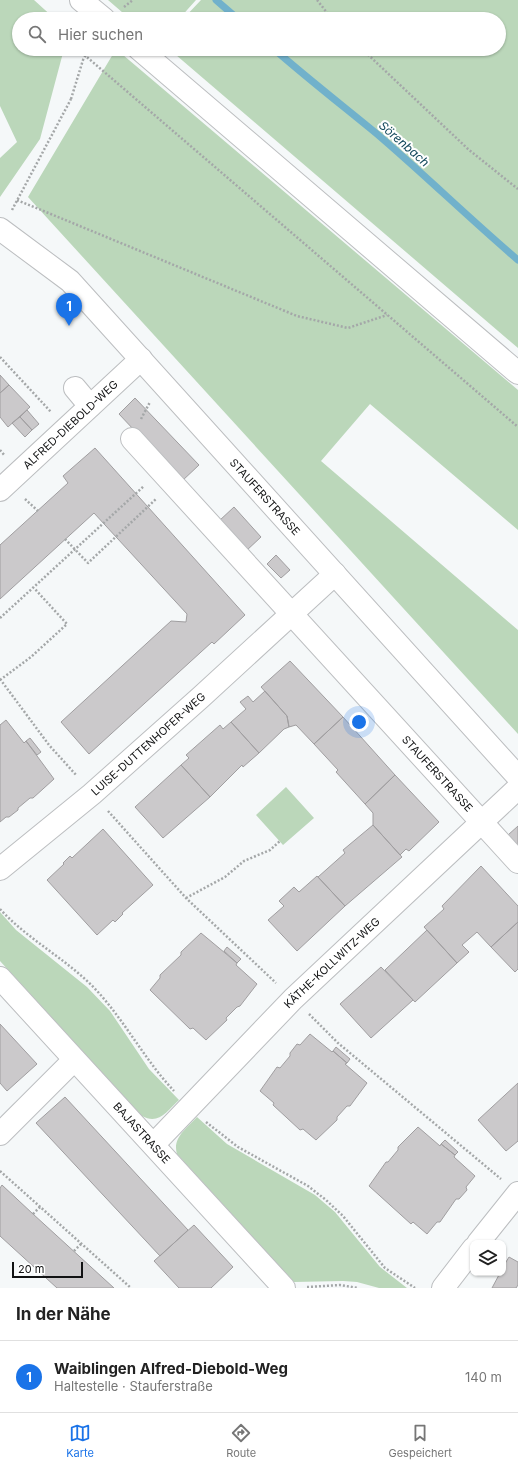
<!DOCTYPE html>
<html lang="de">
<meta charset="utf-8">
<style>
:root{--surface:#fff;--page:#f6f6f6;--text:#222;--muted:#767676;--line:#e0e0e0;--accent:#1a73e8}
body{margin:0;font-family:Inter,sans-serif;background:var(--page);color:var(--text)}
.controls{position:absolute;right:12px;bottom:12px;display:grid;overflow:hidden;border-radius:8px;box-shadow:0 1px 3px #0004}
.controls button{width:36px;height:36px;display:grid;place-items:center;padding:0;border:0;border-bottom:1px solid var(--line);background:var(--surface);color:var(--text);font:20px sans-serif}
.scale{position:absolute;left:12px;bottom:10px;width:71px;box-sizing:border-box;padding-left:4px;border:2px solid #111213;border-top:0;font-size:11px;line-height:14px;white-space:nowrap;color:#111213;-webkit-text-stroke:3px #fff;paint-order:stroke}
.you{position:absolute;left:359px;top:722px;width:14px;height:14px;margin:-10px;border:3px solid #fff;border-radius:50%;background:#1a73e8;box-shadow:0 0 0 6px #1a73e833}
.badge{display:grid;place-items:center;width:26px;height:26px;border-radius:50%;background:var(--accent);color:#fff;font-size:13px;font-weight:700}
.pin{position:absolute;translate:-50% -33px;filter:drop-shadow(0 1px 2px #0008)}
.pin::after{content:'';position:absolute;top:21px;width:14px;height:12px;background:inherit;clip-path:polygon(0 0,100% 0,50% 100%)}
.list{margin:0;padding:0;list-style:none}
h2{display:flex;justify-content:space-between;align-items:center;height:52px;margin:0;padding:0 16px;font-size:17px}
h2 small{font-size:13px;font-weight:400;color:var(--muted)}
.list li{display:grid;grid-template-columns:26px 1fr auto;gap:12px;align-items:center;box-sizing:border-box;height:72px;padding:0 16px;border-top:1px solid var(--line)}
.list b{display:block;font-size:15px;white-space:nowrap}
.list p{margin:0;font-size:13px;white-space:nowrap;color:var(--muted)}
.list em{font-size:13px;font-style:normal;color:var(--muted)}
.icon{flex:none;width:22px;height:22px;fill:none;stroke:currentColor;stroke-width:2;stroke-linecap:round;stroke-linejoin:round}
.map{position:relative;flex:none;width:518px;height:1288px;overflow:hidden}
.search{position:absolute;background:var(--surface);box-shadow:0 1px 3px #0004;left:12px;right:12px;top:12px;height:44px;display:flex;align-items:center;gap:10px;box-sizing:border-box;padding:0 14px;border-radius:22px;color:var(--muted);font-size:15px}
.sheet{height:124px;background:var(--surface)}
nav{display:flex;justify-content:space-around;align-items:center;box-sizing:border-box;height:56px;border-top:1px solid var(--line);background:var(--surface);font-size:11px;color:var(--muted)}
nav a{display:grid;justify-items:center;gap:2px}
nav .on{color:var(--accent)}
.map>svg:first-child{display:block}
.green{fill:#bbd7ba}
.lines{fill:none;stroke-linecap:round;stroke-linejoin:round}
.stream{stroke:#71b1cb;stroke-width:7}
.building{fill:#cbc9cb;stroke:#a09ea0}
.minor-casing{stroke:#bcbec0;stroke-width:24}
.path{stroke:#a4a7a8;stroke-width:2.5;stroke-dasharray:2 2;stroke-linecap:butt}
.minor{stroke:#fff;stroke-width:22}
.path-bridge{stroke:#a4a7a8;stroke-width:2.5;stroke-dasharray:2 2;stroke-linecap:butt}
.labels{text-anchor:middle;stroke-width:4;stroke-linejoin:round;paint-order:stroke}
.street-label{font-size:11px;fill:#111213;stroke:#fff}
.water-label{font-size:12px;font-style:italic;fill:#13495c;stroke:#fff}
</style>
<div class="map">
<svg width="518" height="1288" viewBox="0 0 518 1288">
<rect width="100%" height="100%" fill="#f5f8f9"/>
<path class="green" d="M0,0H34L55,19H19V49H64L40,139L0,197V158L17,142L0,106Z
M108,0H196L179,19H130Z
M201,0H518V348L169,49H499V19H183Z
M116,49L518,390V530L370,404L321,461L518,630V734L28,197Z
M286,787L314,818L283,845L256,815Z
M0,912L16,930L87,987L110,1011L149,1069L179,1100C167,1111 159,1125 142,1116L0,961Z
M197,1117L227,1144L315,1195L335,1212L380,1267L407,1288H379L357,1282L343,1281L294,1282L177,1154C172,1138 187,1128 197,1117Z"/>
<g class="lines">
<path class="stream" d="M216,0L238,19
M274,49C307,78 343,106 377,134C425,175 470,219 518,260"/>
</g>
<path class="building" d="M0,375L9,385L0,393Z
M9,385L30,407L8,427L0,417V393Z
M135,398L199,465L182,481L119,414Z
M27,410L39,424L32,430L20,417Z
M20,417L32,430L25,437L12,423Z
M95,448L245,615L214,644L212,642L89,754L61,722L171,621L186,622L187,614L94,513L0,599V545L68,483L63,476Z
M234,507L261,537L246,551L219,521Z
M276,555L290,570L281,578L267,564Z
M290,661L343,717L314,744L296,725L289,727L287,716L261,687Z
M265,691L287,716L289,727L284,729L259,753L231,722L246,709L240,702L248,696L253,702Z
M343,717L395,775L365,804L336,772L338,770L314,744Z
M6,720L24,743L26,741L54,779L33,798H30L18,808V810L9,817H6L0,822V725Z
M231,722L259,753L243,767L242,765L210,797L181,765L189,758L186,755L220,725L223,729Z
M30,738L41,752L37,755L26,741Z
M181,765L210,797L163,838L135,807Z
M395,775L439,822L409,851L406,849L400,855L373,825V813L365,804Z
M373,825L402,857L345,906L318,877L345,853L343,850Z
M518,826V846L508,835Z
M103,829L153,885L122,913L123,914L115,922L113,920L97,935L47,880L64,864L63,863L70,856L72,858Z
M481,866L518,906V922L491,947L477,932L462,945L469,952L457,963L424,927L444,909L442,906Z
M317,876L345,906L297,951L268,920L284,906L279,901L294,887L299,892Z
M518,922V969L515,972L491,947Z
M427,930L457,963L415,1002L385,970Z
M201,933L237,963L236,965L257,984L240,1006L237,1007L226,1018L227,1020L206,1040L193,1028L190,1029L150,990L160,978V975L181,955V952Z
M227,947L241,959L237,963L224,951Z
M381,967L413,1000L371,1038L340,1004Z
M0,1024L37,1064L7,1091L0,1083Z
M310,1034L332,1052L333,1051L347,1063L345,1064L367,1083L350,1106H347L337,1117V1120L316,1140L303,1129L300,1130L273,1105L274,1103L260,1091L277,1067L280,1068L290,1056V1053L297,1044L300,1045Z
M336,1047L350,1059L347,1063L333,1051Z
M518,1083V1141L506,1151L478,1120Z
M65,1097L188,1230L160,1256L36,1123Z
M418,1127L440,1146L441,1144L455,1155L454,1157L475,1176L466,1187L467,1190L459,1199H456L440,1222H437L427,1234L413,1222L411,1224L369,1186L386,1162H388L398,1150V1147Z
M445,1140L458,1152L455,1155L441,1144Z
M2,1185L33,1214L114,1288H57L0,1236V1188Z
M194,1225L233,1267L211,1288H179L154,1261Z
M509,1257L518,1262V1285L516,1288H492L500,1273H503V1267Z"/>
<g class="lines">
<g class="minor-casing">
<g id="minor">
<path d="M81,0L104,19"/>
<path d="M139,49L518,373"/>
<path id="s1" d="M0,229L70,281L518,777"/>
<path d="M75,388L90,406"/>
<path id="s2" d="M132,439L518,862"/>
<path id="s3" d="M0,490L141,359"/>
<path id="s4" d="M0,869L92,794L201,697L335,574"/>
<path id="s5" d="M0,978L284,1288"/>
<path d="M0,1134L74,1060"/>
<path id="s6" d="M154,1144L293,999L518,788"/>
<path d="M478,1243L518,1193"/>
<path d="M443,1288L473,1249"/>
</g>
</g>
<path class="path" d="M317,0L332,19
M124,7L133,0
M362,49L468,149L518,189
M81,52L518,427
M17,200L297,316L348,328L387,315
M12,210L71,99
M0,357L51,412
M141,419L150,402
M0,450L5,456
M25,499L38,511
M65,539L88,563L156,499
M0,618L144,486
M0,679L49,745L77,776
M0,680L31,657L67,624L34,588
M108,811L186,898L276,983
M186,898L225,877L244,861L270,850L280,841
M0,909C29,941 69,960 98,992C126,1023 145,1060 174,1091
M309,1014L338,1043L501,1179
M206,1122L238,1147L308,1186L326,1200L343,1216L385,1268L415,1288
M0,1171L131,1288
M33,1214L40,1207
M74,1251L81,1244
M307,1287L340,1285L358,1288"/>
<use href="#minor" class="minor"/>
<path class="path-bridge" d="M71,99L83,60L89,49"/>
</g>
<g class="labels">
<g class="street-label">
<text dy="4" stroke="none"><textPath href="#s3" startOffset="96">ALFRED-DIEBOLD-WEG</textPath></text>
<text dy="4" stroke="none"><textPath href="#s1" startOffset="378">STAUFERSTRASSE</textPath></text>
<text dy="4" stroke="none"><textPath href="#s4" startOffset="194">LUISE-DUTTENHOFER-WEG</textPath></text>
<text dy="4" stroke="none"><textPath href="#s2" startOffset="453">STAUFERSTRASSE</textPath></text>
<text dy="4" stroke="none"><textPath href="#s6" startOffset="254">KÄTHE-KOLLWITZ-WEG</textPath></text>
<text dy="4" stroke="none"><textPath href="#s5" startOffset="210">BAJASTRASSE</textPath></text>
</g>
<g class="water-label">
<text transform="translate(404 144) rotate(41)" y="4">Sörenbach</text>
</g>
</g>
</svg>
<div class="controls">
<button><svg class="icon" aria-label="layers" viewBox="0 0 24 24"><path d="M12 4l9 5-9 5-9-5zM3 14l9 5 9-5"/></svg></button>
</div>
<div class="scale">20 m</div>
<div class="you"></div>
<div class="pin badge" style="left:69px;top:326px">1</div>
<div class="search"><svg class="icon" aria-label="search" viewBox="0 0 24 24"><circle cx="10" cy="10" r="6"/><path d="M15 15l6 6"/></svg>Hier suchen</div>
</div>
<section class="sheet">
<h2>In der Nähe<small></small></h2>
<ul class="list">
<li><span class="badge">1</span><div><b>Waiblingen Alfred-Diebold-Weg</b><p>Haltestelle · Stauferstraße</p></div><em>140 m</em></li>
</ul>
</section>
<nav>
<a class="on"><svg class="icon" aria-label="map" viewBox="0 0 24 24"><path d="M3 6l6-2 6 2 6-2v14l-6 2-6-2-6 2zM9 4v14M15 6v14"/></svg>Karte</a>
<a><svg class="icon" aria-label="directions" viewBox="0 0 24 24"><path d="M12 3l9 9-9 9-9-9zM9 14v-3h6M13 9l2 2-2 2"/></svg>Route</a>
<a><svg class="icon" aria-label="saved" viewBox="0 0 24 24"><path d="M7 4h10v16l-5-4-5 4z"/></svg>Gespeichert</a>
</nav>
